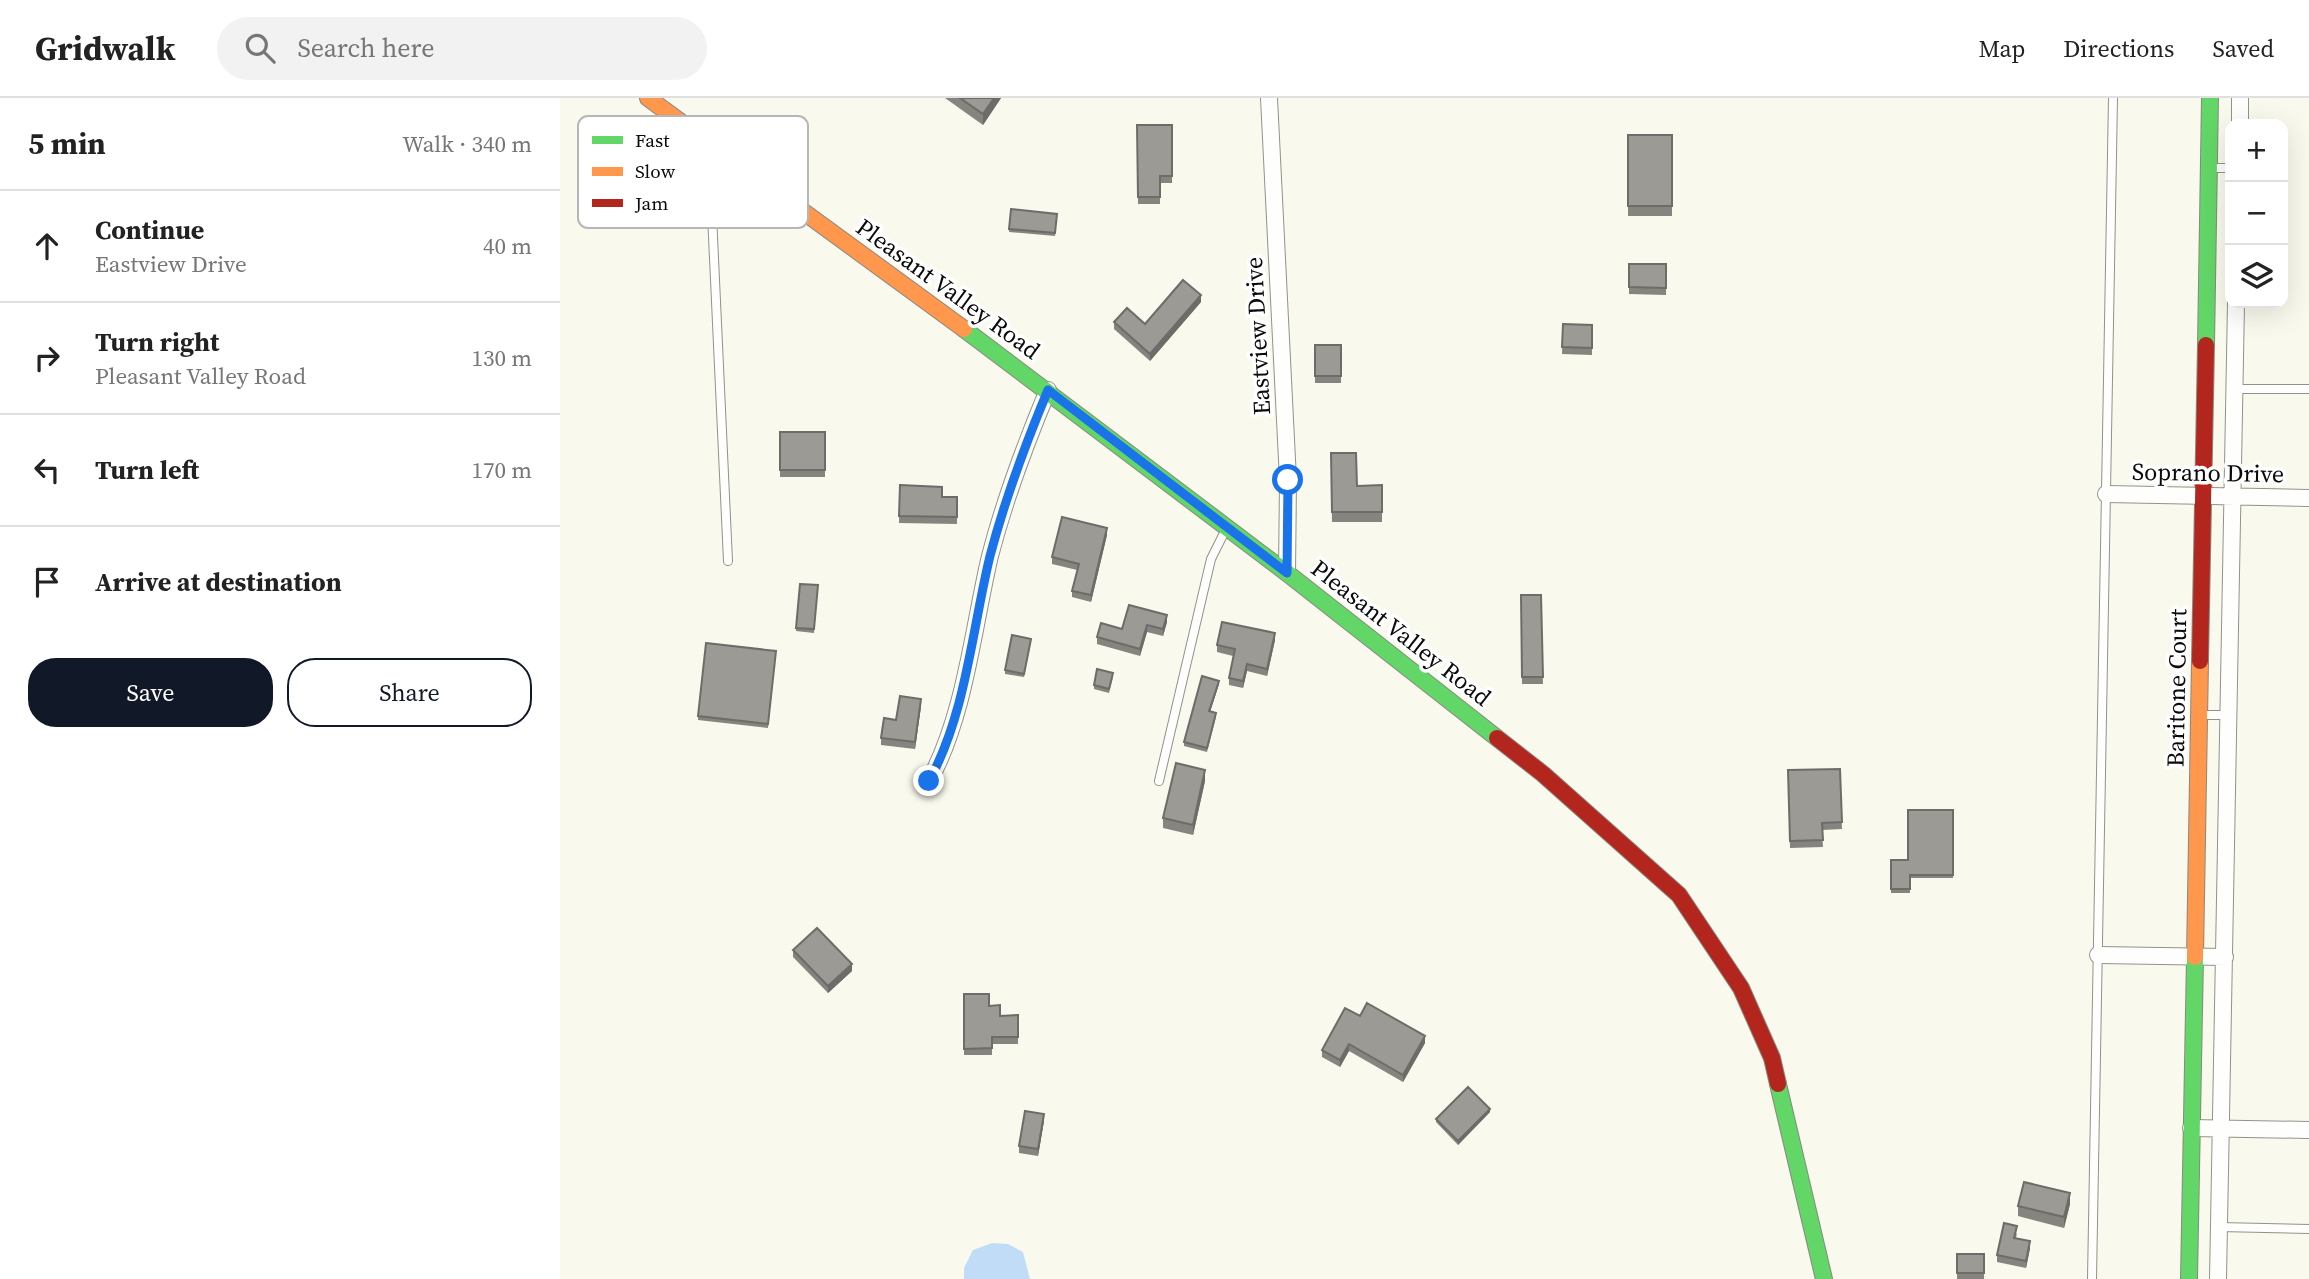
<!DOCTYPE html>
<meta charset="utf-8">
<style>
:root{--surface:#fff;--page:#f2f2f2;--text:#222;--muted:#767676;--line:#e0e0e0;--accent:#111827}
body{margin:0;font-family:"Source Serif 4",serif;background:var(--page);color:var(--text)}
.controls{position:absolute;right:21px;top:21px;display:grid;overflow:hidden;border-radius:14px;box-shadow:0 7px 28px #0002}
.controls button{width:63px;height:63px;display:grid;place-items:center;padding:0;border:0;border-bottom:2px solid var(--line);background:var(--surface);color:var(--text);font:35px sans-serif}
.stop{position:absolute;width:21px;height:21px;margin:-16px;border:5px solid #1a73e8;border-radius:50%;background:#fff}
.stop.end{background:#1a73e8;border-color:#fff;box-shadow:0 2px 7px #0008}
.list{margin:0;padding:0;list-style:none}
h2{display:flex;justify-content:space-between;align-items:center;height:91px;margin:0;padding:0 28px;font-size:30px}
h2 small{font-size:23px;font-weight:400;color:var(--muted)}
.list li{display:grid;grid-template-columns:46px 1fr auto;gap:21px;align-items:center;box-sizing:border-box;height:112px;padding:0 28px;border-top:2px solid var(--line)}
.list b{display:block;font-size:26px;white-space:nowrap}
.list p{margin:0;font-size:23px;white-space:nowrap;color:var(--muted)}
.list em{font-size:23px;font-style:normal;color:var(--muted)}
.actions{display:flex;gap:14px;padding:21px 28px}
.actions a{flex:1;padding:16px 0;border:2px solid var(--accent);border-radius:28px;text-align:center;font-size:24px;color:var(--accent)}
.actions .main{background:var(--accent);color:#fff}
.icon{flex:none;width:38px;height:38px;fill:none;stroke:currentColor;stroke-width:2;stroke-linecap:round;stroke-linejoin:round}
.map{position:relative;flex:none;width:1749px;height:1181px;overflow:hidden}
header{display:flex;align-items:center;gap:42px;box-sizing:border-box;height:98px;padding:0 35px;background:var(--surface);border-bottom:2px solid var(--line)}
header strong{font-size:33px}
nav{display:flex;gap:38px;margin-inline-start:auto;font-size:24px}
.search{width:490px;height:63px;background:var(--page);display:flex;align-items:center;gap:18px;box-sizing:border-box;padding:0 24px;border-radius:38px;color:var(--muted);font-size:26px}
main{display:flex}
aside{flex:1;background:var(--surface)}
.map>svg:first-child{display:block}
.water{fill:#c1dcf7}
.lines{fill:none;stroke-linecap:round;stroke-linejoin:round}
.lane-casing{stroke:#92928c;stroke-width:10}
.street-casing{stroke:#92928c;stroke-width:18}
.fast-casing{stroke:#898883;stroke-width:18}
.slow-casing{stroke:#898883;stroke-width:18}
.jam-casing{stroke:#898883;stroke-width:18}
.lane{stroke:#fefefc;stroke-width:8}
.street{stroke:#fefefc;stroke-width:16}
.fast{stroke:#63d668;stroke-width:16}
.slow{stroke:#ff974d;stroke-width:16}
.jam{stroke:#b3261e;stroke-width:16}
.wall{fill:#86847f}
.shaded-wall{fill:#6d6c68}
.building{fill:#9c9a94;stroke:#6d6c68;stroke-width:2}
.route{stroke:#1a73e8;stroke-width:9}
.labels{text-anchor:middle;stroke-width:7;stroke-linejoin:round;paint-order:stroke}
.street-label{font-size:24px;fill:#0a0a0a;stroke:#fff}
.key{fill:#fff;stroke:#b6b6b6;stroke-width:2}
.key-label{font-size:19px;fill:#0a0a0a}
</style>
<header>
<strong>Gridwalk</strong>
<div class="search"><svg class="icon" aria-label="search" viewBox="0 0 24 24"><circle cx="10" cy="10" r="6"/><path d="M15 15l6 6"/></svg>Search here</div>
<nav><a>Map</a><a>Directions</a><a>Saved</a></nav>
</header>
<main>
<aside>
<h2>5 min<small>Walk · 340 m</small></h2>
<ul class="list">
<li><svg class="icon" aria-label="ahead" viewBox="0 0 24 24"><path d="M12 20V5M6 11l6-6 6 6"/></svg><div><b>Continue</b><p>Eastview Drive</p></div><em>40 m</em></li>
<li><svg class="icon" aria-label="right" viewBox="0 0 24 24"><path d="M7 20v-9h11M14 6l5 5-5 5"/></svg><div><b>Turn right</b><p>Pleasant Valley Road</p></div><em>130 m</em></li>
<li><svg class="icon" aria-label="left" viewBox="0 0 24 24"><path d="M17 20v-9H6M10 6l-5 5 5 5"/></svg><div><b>Turn left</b></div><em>170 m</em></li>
<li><svg class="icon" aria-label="arrive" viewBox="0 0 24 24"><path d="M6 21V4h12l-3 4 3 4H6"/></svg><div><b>Arrive at destination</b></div></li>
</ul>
<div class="actions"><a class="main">Save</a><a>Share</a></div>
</aside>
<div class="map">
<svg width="1749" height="1181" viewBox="0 0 1749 1181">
<rect width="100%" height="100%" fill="#faf9ed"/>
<path class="water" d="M432,1145L448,1146L463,1154L470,1181H404V1170L413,1152Z"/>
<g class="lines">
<g class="lane-casing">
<path id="lane" d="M162,58L152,95V117L168,463
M1649,70H1670
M1675,291H1749
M1642,617H1669
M599,683L651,461L666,431
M1659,1129L1749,1131
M1532,1181L1553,0"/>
</g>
<g class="street-casing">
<path id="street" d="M709,0L728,382L727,475
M1680,26V0
M1546,396L1749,400
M369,683C405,618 413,530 430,458C445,400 465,347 488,292
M1538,857L1665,859
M1631,1030L1749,1032
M1658,1181L1676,205"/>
</g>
<g class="fast-casing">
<path id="fast" d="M404,231L727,475L937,640
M1646,247L1650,0
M1218,986L1264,1181
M1629,1181L1635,859"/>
</g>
<g class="slow-casing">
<path id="slow" d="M88,0L404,231
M1635,859L1640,563"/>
</g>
<g class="jam-casing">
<path id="jam" d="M1640,563L1646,247
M937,640L983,676L1119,797L1181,890L1212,960L1218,986"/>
</g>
<use href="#lane" class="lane"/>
<use href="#street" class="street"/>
<use href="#fast" class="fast"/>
<use href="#slow" class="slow"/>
<use href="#jam" class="jam"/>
</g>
<path class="wall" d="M385,0H441L423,27Z
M577,27H612V85H600V106H578Z
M1068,37H1112V118H1068Z
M451,111L497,116L495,138L449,134Z
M1069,166H1106V197L1069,196Z
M641,204L590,263L554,231V224L585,226Z
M1003,226L1032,227V257L1002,256Z
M755,247H781V285H755Z
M220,334H265V379H220Z
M771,355L797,388L822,387V424H772Z
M340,387L382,399H397V426L339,425Z
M547,437L531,504L512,499V493L517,472L492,466V459Z
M240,486L258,487L254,535L236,533Z
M961,497H981L983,586H962Z
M607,524L603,538L587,534L580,558L537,546V539L562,531Z
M715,542L707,578L687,573L683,590L669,587V580L673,558L657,554V547Z
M471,544L464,579L445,576V572Z
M216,553L208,630L138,622V618Z
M553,579L549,595L534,591V587Z
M659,586L650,614L656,619L647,654L624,648V644Z
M361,608L355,651L321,647V640Z
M1280,671L1282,731L1262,732L1263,749L1230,750L1228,672Z
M645,683L633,737L603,730V720Z
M1393,712V780H1350V795H1331V762H1348Z
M233,852L292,873L268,895L233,859Z
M404,896L429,908L440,918L458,917V946H432V957H404Z
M800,918L865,945L843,984L789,953L780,969L762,959V952Z
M930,1014L898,1047L876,1024V1021Z
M484,1023L478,1058L459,1055V1048Z
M1510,1106L1504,1130L1458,1118V1108Z
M1457,1135L1456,1140L1470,1150L1466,1170L1437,1164V1157Z
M1397,1156H1424V1181H1397Z"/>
<path class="shaded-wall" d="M434,0H441L423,27V16Z
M641,197V204L590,263V256Z
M547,430V437L531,504V497Z
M607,517V524L603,538V531Z
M587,527V534L580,558V551Z
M715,535V542L707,578V571Z
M687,566V573L683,590V583Z
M659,583V586L649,617V613Z
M361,601V608L355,651V644Z
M645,672V683L633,737V727Z
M292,866V873L268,895V888Z
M865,938V945L843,984V977Z
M789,946V953L780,969V962Z
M930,1011V1014L898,1047V1043Z
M484,1016V1023L478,1058V1051Z
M1510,1095V1106L1504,1130V1119Z
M1470,1143V1150L1466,1170V1163Z"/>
<path class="building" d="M400,0H434L423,16Z
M577,27H612V78H600V99H578Z
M1068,37H1112V108H1068Z
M451,111L497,116L495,135L449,131Z
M1069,166H1106V190L1069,189Z
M623,182L641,197L590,256L554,224L567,210L585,226Z
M1003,226L1032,227V250L1002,249Z
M755,247H781V278H755Z
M220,334H265V372H220Z
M771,355H796L797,388L822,387V414H772Z
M340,387L382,389V399H397V419L339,418Z
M502,419L547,430L531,497L512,493L519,466L492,459Z
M240,486L258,487L254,531L236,530Z
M961,497H981L983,579H962Z
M569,507L607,517L603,531L587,527L580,551L537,539L541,525L562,531Z
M662,524L715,535L707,571L687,566L683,583L669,580L675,551L657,547Z
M452,537L471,541L464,576L445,572Z
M146,545L216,553L208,626L138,618Z
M537,571L553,575L549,591L534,587Z
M642,578L659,583L649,613L656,615L647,650L624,644Z
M340,598L361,601L355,644L321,640L324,620L336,622Z
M616,665L645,672L633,727L603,720Z
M1280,671L1282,724L1262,725L1263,742L1230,743L1228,672Z
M1348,712H1393V777H1350V791H1331V762H1348Z
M257,830L292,866L268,888L233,852Z
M404,896H429V908L440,907V918L458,917V939H432V950L404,951Z
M807,905L865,938L843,977L789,946L780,962L762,952L785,910L800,918Z
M908,989L930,1011L898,1043L876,1021Z
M465,1013L484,1016L478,1051L459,1048Z
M1464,1084L1510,1095L1504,1119L1458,1108Z
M1444,1125L1457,1128L1454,1140L1470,1143L1466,1163L1437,1157Z
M1397,1156H1424V1175H1397Z"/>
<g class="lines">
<path class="route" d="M369,683C406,616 412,532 430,458C445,401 465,347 488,292L727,475L728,382"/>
</g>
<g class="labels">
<g class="street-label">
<text transform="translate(388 191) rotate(36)" y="8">Pleasant Valley Road</text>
<text transform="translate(698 238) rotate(-93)" y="8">Eastview Drive</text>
<text transform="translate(1648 375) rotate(1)" y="8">Soprano Drive</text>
<text transform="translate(841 535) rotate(38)" y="8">Pleasant Valley Road</text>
<text transform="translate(1617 590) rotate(-89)" y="8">Baritone Court</text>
</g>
</g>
<rect x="18" y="18" width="230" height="112" rx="10" class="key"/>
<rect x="32" y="38" width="31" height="8" fill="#63d668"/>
<rect x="32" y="69" width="31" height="9" fill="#ff974d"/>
<rect x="32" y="101" width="31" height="8" fill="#b3261e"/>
<g class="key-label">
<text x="75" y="49">Fast</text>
<text x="75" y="80">Slow</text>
<text x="75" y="112">Jam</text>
</g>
</svg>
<div class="controls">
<button>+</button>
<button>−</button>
<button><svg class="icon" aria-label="layers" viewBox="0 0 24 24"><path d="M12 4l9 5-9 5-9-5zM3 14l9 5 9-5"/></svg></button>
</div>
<div class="stop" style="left:728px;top:382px"></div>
<div class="stop end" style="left:369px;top:683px"></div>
</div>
</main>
